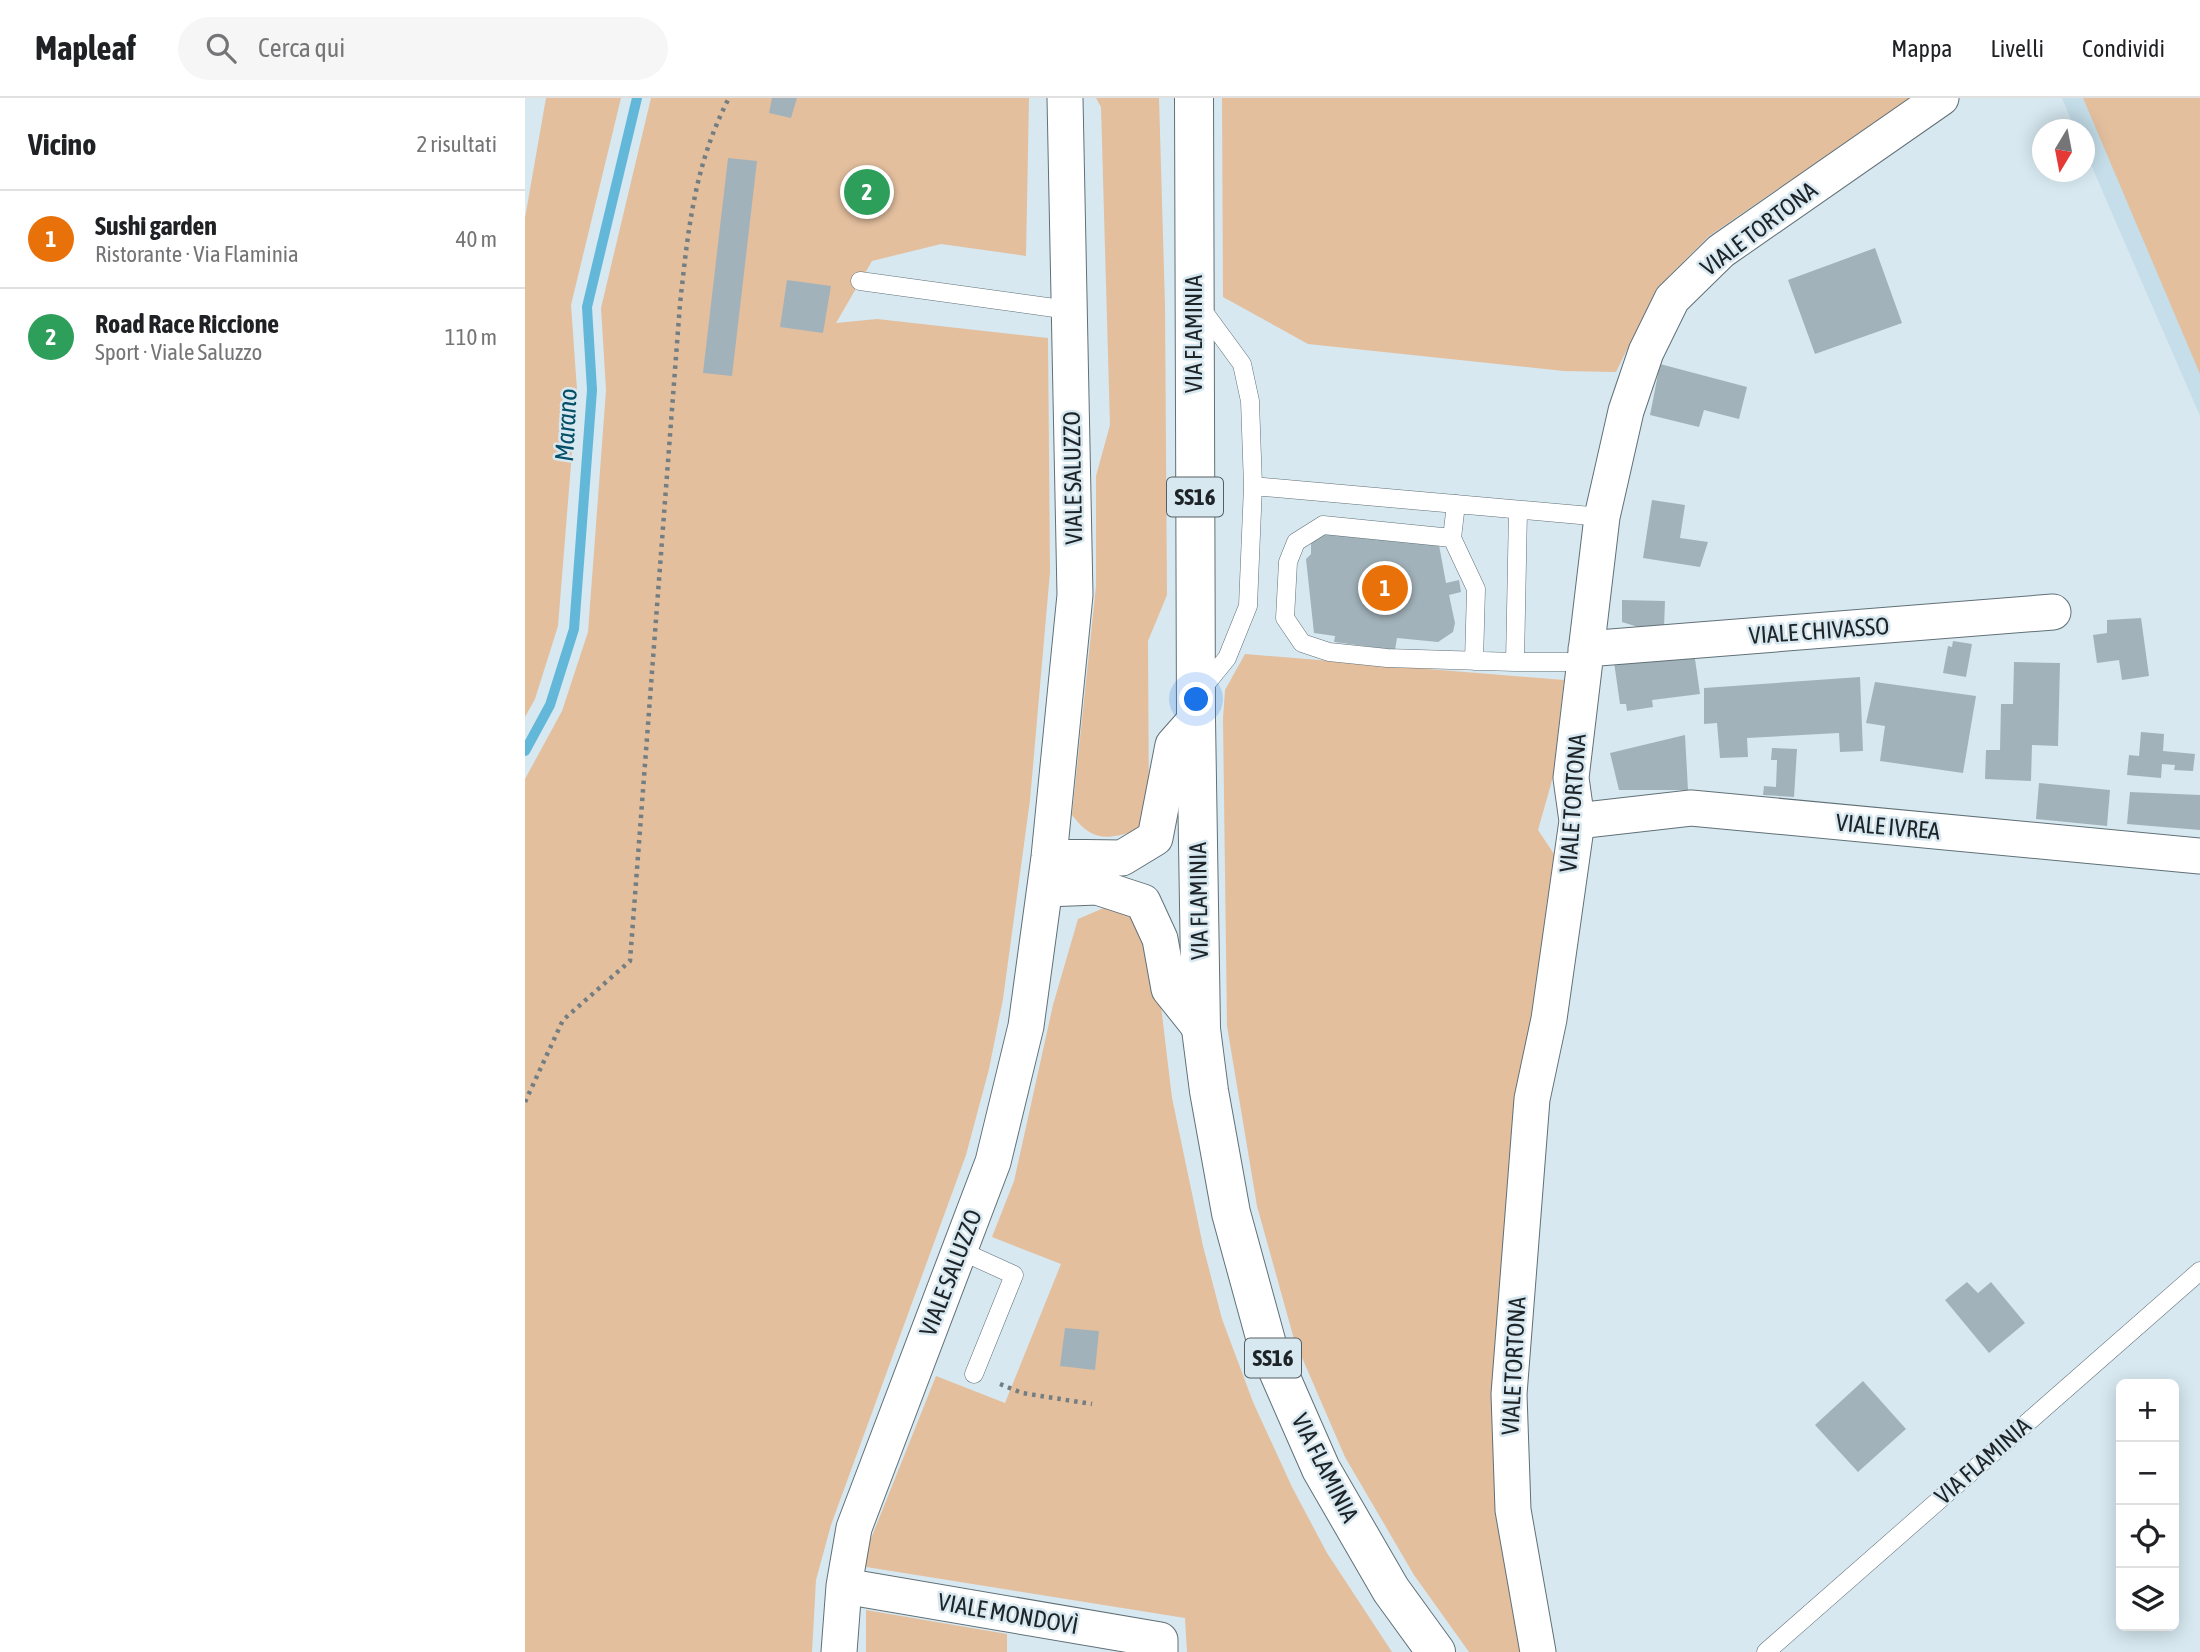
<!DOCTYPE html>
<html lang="it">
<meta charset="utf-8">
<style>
:root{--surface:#fff;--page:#f6f6f6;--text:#202124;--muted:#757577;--line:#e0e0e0;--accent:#d93025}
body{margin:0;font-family:"Asap Condensed",sans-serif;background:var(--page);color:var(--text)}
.controls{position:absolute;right:21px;bottom:21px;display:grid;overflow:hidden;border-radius:10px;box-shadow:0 4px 18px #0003}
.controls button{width:63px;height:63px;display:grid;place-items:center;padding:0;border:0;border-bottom:2px solid var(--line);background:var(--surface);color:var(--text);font:35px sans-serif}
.compass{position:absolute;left:1507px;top:21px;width:63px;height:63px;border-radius:50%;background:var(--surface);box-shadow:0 4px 18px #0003;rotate:190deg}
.you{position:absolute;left:672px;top:602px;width:24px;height:24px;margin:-18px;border:5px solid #fff;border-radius:50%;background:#1a73e8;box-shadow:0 0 0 10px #1a73e833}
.badge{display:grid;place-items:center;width:46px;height:46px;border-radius:50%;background:var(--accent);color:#fff;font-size:23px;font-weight:700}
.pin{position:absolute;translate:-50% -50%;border:4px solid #fff;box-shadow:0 2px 7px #0006}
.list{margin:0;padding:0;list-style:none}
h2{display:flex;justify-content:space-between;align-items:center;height:91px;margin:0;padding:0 28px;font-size:30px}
h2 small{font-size:23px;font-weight:400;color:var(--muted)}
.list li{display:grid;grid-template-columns:46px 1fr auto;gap:21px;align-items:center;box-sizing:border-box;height:98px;padding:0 28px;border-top:2px solid var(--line)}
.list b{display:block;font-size:26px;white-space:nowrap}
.list p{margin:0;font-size:23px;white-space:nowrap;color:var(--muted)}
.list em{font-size:23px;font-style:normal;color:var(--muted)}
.icon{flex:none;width:38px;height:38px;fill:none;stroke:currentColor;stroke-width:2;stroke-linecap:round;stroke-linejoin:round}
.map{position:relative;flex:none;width:1675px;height:1554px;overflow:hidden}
header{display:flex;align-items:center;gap:42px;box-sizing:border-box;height:98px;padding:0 35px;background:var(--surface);border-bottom:2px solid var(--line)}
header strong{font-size:33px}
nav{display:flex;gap:38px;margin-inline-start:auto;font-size:24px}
.search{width:490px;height:63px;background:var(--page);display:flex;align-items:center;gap:18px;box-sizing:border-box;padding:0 24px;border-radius:38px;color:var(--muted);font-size:26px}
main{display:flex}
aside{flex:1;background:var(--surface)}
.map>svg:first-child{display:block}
.built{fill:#c5dee9}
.green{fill:#e3bf9e}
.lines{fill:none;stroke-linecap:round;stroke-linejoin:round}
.stream{stroke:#63b8da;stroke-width:10}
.building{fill:#a2b2ba}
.service-casing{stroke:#617077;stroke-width:19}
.minor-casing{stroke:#617077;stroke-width:37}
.primary-casing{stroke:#617077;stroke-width:40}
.path{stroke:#737e83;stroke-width:4.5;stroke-dasharray:3.5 5;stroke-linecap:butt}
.service{stroke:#fff;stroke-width:18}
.minor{stroke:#fff;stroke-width:35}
.primary{stroke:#fff;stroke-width:38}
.labels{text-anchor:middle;stroke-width:5;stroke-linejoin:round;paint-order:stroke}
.shield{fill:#d7e8f0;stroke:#555e63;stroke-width:2}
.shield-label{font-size:23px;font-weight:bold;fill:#1d2326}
.street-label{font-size:24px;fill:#1d2326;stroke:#d7e8f0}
.water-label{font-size:26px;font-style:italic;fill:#034f67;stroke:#d7e8f0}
</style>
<header>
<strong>Mapleaf</strong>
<div class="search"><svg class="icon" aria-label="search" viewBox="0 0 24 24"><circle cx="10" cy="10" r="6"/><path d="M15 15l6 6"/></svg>Cerca qui</div>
<nav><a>Mappa</a><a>Livelli</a><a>Condividi</a></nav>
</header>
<main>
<aside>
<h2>Vicino<small>2 risultati</small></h2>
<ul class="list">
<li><span class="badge" style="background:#e8710a">1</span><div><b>Sushi garden</b><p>Ristorante · Via Flaminia</p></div><em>40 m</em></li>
<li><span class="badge" style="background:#2e9e5b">2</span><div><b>Road Race Riccione</b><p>Sport · Viale Saluzzo</p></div><em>110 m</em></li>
</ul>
</aside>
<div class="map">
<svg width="1675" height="1554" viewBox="0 0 1675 1554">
<rect width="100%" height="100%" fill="#d7e8f0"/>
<path class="built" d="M1537,0H1675V318L1560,53V32L1550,31Z"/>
<path class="green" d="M21,0H96L46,207L52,292L33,528L10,601L0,619V120Z
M126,0H504L501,158L416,146L347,163L311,225L352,221L523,240L525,474L505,702L478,901L464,971L441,1057L306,1427L291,1482L287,1554H0V681L37,613L63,534L81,292L76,210Z
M571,0H634L640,207L642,497L623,543L624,712L611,733C580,742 567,743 547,717L571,488V378L585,327L576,9Z
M697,0H1385L1184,138L1132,190L1091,274L1039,273L783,246L698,199Z
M1558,0H1675V276Z
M720,556L1039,582L1028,679L1013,732L1031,759L1010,919L994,999L999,1554H944L889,1477L820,1359L769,1241L732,1108L702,928L698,621L700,592Z
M581,809L610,819L629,849L647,1000L678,1148L697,1221L728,1304L767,1389L802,1455L867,1554H662L660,1520L335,1468L411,1278L480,1305L536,1166L467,1139L489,1083L528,907L553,821Z
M341,1512L482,1536V1554H341Z"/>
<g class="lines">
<path class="stream" d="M0,653L25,607L49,531L67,292L62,209L112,0"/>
</g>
<path class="building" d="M247,0H272L266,20L244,15Z
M203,60L232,63L207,278L178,275Z
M1350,150L1377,225L1290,256L1263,182Z
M262,182L306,188L298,235L255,229Z
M1135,266L1222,289L1214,321L1179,312L1174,329L1125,317Z
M1127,402L1160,407L1155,440L1183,444L1175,469L1118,460Z
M798,431L914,447L921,485L934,482L936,494L924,497L930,525L928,534L913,544L872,540L870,552L809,544L810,538L789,535L781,461L786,456V437Z
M1097,502L1140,503L1139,530L1113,529L1097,524Z
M1616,520L1624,578L1597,582L1594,562L1572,565L1568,537L1582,535V522Z
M1428,543L1447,546L1441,579L1418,575L1423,548L1427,549Z
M1169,554L1175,596L1127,602L1128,609L1102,613L1101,606H1095L1089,564Z
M1489,564L1535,565L1533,648L1507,647L1506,683L1460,681L1461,652H1475L1476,606H1488Z
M1335,579L1338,653L1315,654L1314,635L1222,640L1223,659L1195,660L1192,625L1179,626V590Z
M1350,584L1451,598L1438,675L1355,663L1360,628L1341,625Z
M1616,634L1639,636L1638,653L1670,656L1668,673L1649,672L1650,667L1637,666L1636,680L1602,677L1604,657L1614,658Z
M1160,637L1163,692H1094L1085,655Z
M1247,650L1272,651L1269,699L1238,697L1239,688L1251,689L1252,662H1246Z
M1514,685L1585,692L1582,728L1511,721Z
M1605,694L1675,697V732L1602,726Z
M1442,1184L1453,1195L1466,1184L1500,1225L1464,1255L1420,1202Z
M540,1230L574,1233L570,1272L535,1268Z
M1338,1283L1381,1331L1333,1374L1290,1327Z"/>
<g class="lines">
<g class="service-casing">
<path id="service" d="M335,183L544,212
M728,388L1077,419
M993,412L990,564H1060
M927,440L931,406
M949,563L951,491L927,440L798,427L771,444L763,464L760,520L777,545L804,554L862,560L990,564
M676,592L702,560L723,508L728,388L725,303L717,266L676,210
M434,1152L489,1177L449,1276
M1241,1554L1675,1173"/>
</g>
<g class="minor-casing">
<path id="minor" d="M1061,551L1528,514
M1052,723L1166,710L1675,758
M524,759L597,760L630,740L648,647L671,621
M520,791L572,789L618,804L635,841L644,891L676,931
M319,1488L635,1542V1554
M314,1554L319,1488L329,1430L468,1064L501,928L524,759L550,497L540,0
M1013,1554L988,1412L984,1296L1007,1001L1024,921L1052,723L1046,680L1077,419L1101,313L1121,254L1147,201L1196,153L1416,0"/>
</g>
<g class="primary-casing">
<path id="primary" d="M669,0L671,621L676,931L684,993L706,1115L743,1250L796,1371L866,1492L911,1554"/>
</g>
<path class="path" d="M0,1004L38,922L105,863L155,206C163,133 169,67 204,0
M475,1286L497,1295L567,1306"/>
<use href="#service" class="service"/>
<use href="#minor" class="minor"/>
<use href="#primary" class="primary"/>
</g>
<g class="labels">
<g class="shield">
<rect x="642" y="379.5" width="56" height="39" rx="5"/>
<rect x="720" y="1240.5" width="56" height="39" rx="5"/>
</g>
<g class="shield-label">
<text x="670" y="407">SS16</text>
<text x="748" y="1268">SS16</text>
</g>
<g class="street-label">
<text transform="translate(1234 131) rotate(-37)" y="8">VIALE TORTONA</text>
<text transform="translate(669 236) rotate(-90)" y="8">VIA FLAMINIA</text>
<text transform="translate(548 380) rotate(-91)" y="8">VIALE SALUZZO</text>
<text transform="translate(1294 533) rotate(-4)" y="8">VIALE CHIVASSO</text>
<text transform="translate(1048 705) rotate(-86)" y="8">VIALE TORTONA</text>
<text transform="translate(1363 729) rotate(5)" y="8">VIALE IVREA</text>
<text transform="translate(674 803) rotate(-91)" y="8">VIA FLAMINIA</text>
<text transform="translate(426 1175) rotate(-69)" y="8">VIALE SALUZZO</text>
<text transform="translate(989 1268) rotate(-87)" y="8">VIALE TORTONA</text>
<text transform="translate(1458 1363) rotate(-41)" y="8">VIA FLAMINIA</text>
<text transform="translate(800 1370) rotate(63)" y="8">VIA FLAMINIA</text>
<text transform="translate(483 1516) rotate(10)" y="8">VIALE MONDOVÌ</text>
</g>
<g class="water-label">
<text transform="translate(41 327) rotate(-87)" y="9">Marano</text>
</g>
</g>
</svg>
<div class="controls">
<button>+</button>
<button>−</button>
<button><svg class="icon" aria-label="locate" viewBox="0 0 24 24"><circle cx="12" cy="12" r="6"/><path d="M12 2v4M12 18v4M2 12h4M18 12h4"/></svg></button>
<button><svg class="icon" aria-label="layers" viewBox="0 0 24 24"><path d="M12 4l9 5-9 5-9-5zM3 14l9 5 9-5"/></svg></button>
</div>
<svg class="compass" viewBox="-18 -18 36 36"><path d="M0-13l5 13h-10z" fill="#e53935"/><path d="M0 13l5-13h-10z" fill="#757577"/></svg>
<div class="you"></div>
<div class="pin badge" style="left:860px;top:490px;background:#e8710a">1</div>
<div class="pin badge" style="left:342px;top:94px;background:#2e9e5b">2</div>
</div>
</main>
